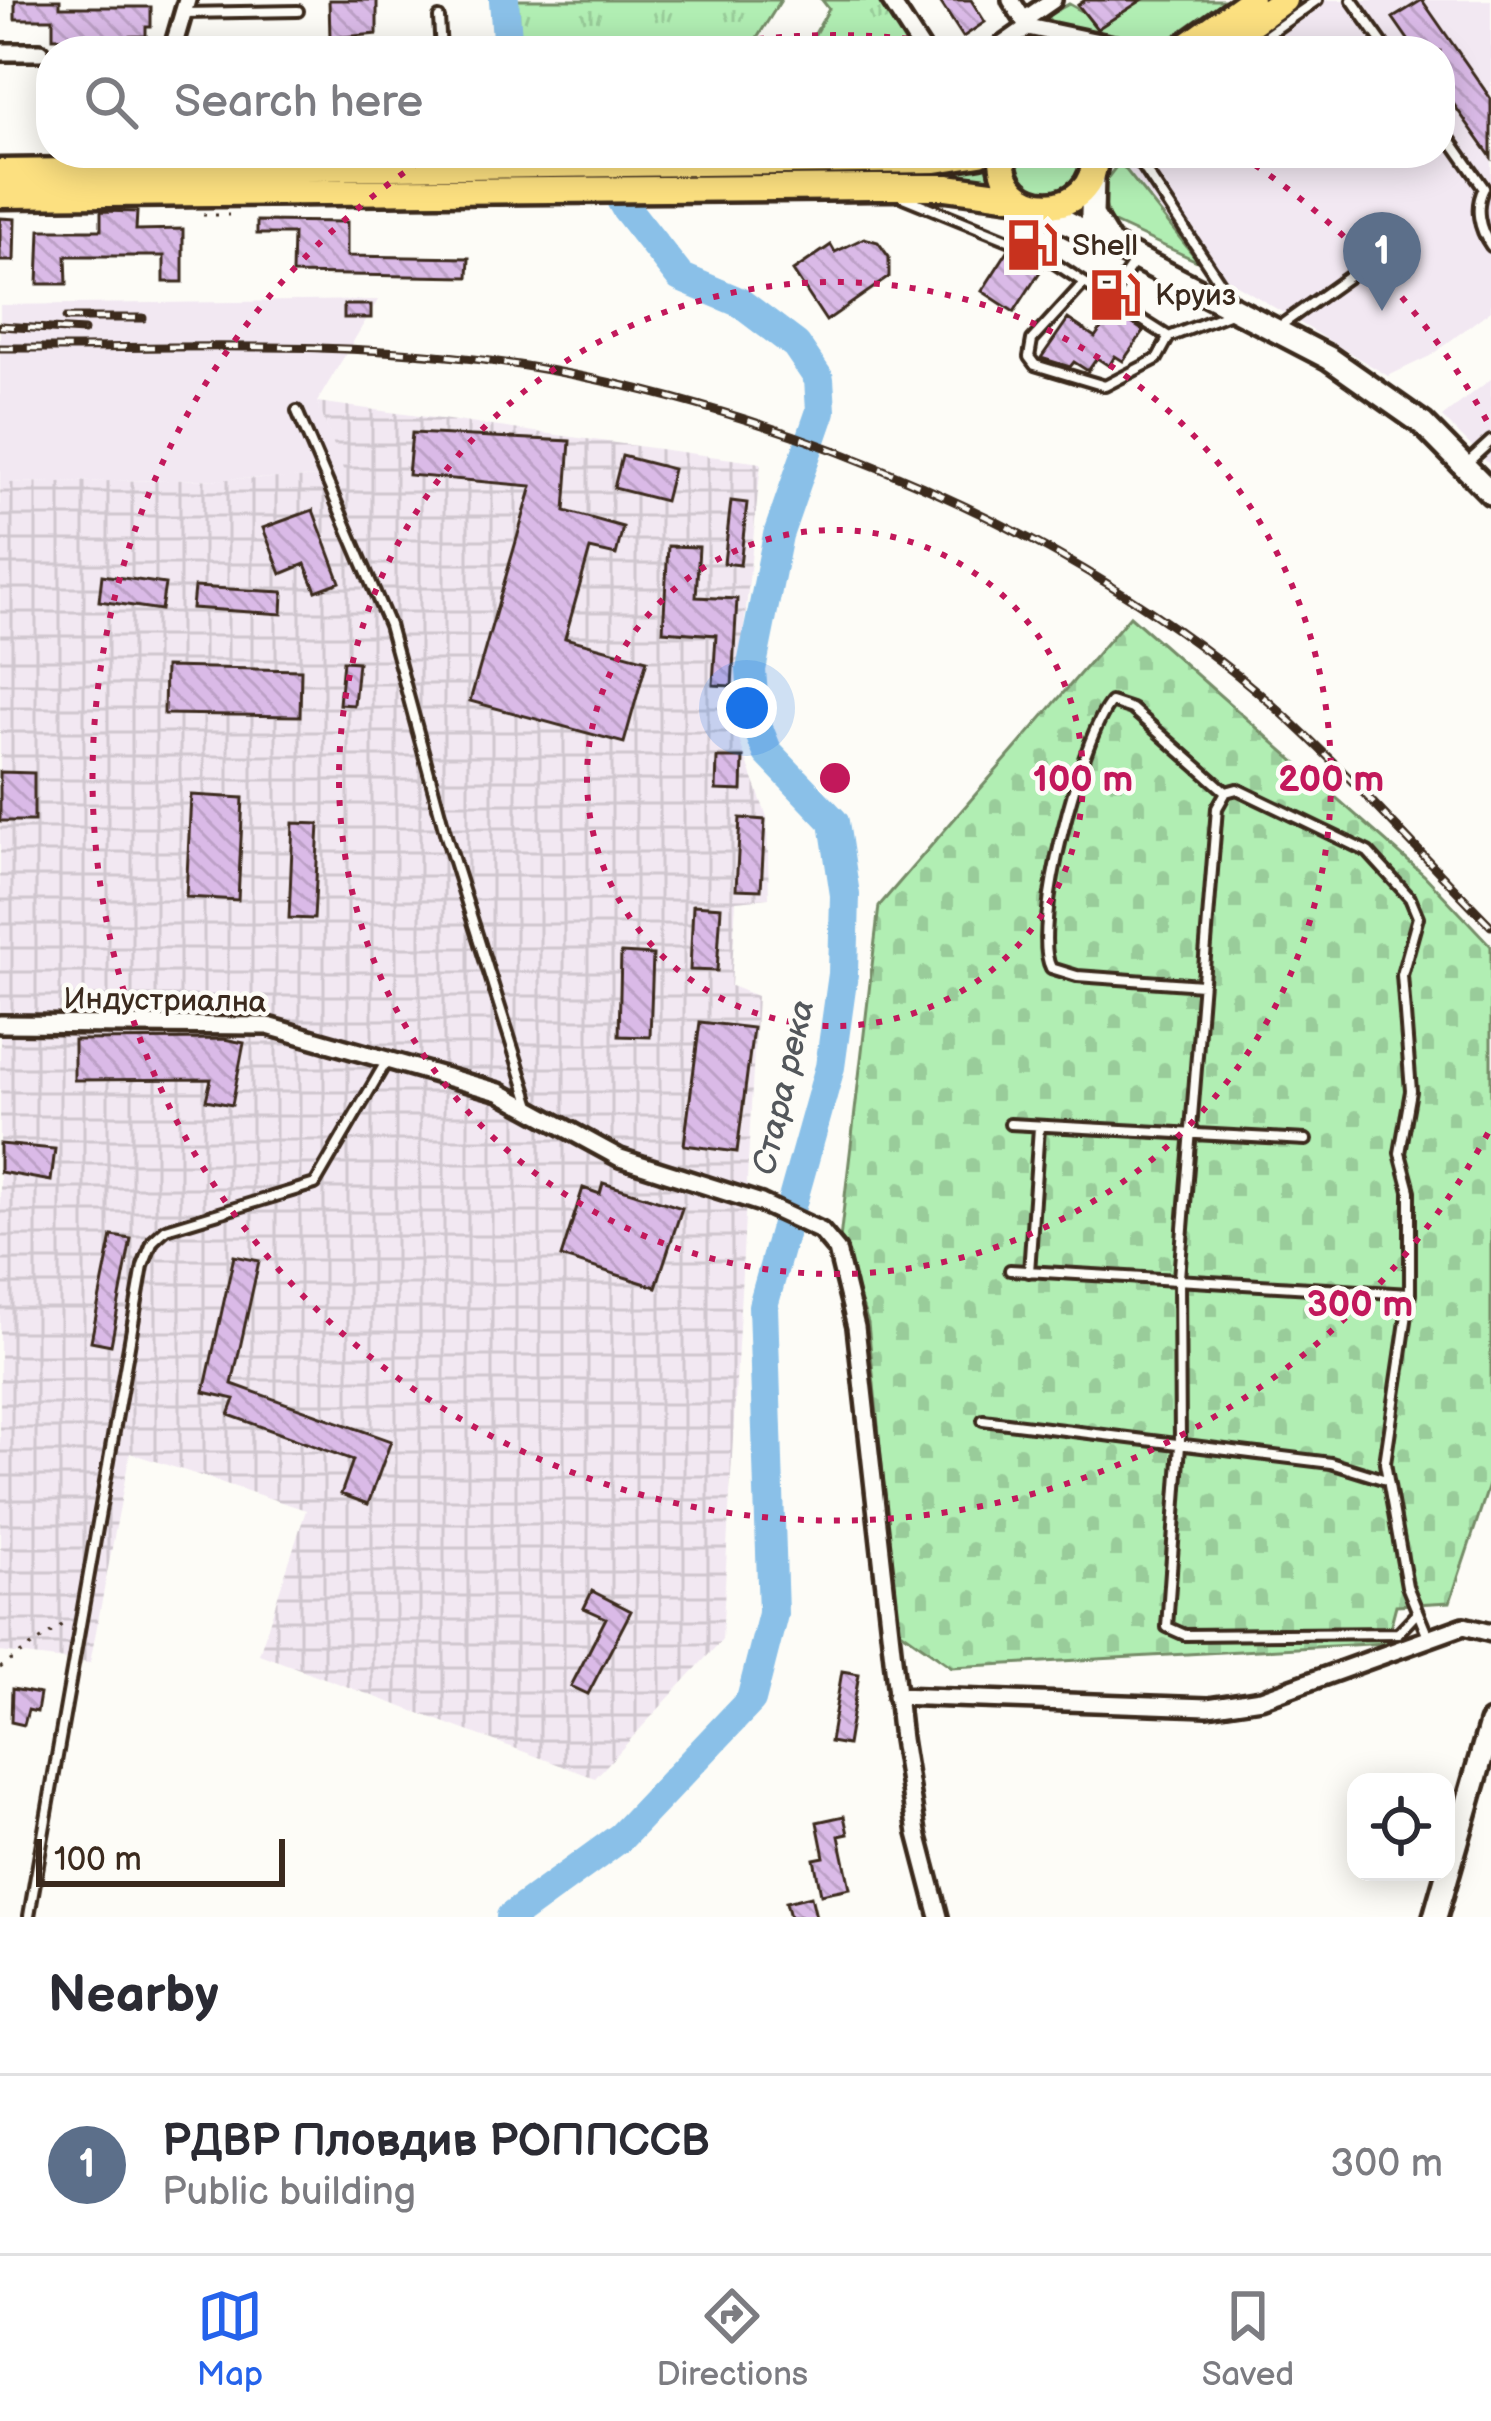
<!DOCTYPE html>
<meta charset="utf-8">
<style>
:root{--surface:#fff;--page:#f7f7f7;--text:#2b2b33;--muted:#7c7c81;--line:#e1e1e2;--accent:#2563eb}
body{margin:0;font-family:"Balsamiq Sans",sans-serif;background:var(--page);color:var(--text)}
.controls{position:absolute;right:36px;bottom:36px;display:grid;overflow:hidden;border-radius:24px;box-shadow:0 6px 30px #0003}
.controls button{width:108px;height:108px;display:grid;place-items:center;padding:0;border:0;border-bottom:3px solid var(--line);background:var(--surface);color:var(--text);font:60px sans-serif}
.scale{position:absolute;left:36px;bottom:30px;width:249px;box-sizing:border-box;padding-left:12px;border:6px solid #3b2a1e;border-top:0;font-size:33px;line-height:42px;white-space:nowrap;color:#3b2a1e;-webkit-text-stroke:9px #fdfcf7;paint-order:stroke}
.you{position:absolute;left:747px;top:708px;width:42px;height:42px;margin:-30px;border:9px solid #fff;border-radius:50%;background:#1a73e8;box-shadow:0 0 0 18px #1a73e833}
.badge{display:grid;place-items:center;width:78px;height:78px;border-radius:50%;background:var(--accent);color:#fff;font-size:39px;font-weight:700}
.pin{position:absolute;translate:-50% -99px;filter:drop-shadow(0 3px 6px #0008)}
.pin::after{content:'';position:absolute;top:63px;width:42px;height:36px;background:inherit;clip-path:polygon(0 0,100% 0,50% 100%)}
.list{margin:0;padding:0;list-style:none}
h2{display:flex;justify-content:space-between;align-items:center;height:156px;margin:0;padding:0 48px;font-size:51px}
h2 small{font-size:39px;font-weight:400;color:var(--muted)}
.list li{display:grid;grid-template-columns:78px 1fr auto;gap:36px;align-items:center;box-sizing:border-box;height:180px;padding:0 48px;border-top:3px solid var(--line)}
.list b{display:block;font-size:45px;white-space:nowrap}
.list p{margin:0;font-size:39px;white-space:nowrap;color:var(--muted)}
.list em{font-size:39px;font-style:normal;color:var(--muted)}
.icon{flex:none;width:66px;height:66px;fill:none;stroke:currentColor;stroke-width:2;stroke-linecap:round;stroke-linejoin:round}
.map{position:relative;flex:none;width:1491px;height:1917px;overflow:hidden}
.search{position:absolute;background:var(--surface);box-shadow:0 6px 30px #0003;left:36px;right:36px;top:36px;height:132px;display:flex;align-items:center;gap:30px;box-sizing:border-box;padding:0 42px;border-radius:48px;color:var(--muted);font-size:45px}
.sheet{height:336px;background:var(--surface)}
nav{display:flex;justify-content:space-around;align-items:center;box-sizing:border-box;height:168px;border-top:3px solid var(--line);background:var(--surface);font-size:33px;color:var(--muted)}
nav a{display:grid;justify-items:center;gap:6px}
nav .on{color:var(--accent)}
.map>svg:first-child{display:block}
.built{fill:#f2e8f2}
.industrial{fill:url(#industrial-grid)}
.grass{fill:#b1eeb3;stroke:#768c68;stroke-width:3}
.cemetery{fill:url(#cemetery-stones);stroke:#768c68;stroke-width:3}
.park{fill:url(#park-tufts);stroke:#768c68;stroke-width:3}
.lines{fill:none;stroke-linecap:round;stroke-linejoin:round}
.river{stroke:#8ac0e8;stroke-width:30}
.building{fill:url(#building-back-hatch);stroke:#3b2a1e;stroke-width:3}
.service-casing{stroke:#3b2a1e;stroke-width:16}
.minor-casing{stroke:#3b2a1e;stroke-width:24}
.secondary-casing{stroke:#3b2a1e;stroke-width:30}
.primary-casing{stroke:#3b2a1e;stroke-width:33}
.path{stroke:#3b2a1e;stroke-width:3;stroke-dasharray:3 9;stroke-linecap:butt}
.service{stroke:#fdfcf7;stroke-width:8}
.minor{stroke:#fdfcf7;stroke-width:15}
.secondary{stroke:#fdfcf7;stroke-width:21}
.primary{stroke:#fce080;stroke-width:24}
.rail-casing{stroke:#3b2a1e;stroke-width:9}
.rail{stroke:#fdfcf7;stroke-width:4.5;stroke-dasharray:14;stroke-linecap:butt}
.ring{fill:none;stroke:#c2185b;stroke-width:6;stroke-dasharray:6 12}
.labels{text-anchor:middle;stroke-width:9;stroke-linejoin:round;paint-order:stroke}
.poi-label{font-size:30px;fill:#3b2a1e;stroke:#fdfcf7;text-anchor:start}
.street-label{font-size:30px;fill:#3b2a1e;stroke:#fdfcf7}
.water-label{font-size:33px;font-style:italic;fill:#53575b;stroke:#fdfcf7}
.centre{fill:#c2185b;stroke:#fdfcf7;stroke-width:6}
.ring-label{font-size:36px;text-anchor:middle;font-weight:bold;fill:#c2185b;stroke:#fdfcf7;stroke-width:9;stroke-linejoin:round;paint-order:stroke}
</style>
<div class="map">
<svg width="1491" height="1917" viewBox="0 0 1491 1917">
<defs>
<pattern id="industrial-grid" width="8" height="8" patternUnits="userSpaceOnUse" patternTransform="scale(3)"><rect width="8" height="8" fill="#f2e8f2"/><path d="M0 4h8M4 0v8" fill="none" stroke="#d0c7cf"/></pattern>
<pattern id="cemetery-stones" width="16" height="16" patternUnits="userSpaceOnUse" patternTransform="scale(3)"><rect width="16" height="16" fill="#b1eeb3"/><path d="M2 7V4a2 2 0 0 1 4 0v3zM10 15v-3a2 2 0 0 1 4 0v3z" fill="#99cc9a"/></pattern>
<pattern id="park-tufts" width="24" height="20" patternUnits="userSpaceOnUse" patternTransform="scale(3)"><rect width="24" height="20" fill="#b1eeb3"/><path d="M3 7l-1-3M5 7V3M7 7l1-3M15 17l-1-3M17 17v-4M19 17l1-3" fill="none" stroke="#99cc9a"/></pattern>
<pattern id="building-back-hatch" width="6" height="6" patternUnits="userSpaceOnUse" patternTransform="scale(3)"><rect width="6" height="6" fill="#dabae7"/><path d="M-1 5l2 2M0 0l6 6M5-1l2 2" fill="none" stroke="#bca0c6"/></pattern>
</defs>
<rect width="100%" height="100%" fill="#fdfcf7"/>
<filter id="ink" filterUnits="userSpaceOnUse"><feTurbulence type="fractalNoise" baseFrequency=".00833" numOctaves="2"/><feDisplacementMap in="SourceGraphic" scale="24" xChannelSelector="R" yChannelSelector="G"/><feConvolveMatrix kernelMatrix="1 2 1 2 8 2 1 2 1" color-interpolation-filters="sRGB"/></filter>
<g filter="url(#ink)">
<path class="built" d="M1317,0H1491V310L1430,356L1388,376L1199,262L1122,165L1126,153H1440V51H1244Z
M378,300L317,402L347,477L0,483V305Z
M1491,379V466L1442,417Z"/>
<path class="industrial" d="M317,402L761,463L739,677L723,696L767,817L769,898L736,901L731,986L757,996L722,1640L595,1778L259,1654L306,1510L130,1453L90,1663L0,1652V483L346,477Z"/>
<path class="grass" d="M1133,0H1225L1164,43L1052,24L1047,16L1069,4L1100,21Z
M1010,153H1086L1084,174L1057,197L1022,188Z
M986,162L992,185L210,187V180Z
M1118,164L1122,165L1199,262L1110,221L1100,188Z"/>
<path class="cemetery" d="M1130,616L1424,875L1491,946V1479L1450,1602L1396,1605L1386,1643L952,1667L898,1629L868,1323L840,1239L879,906Z"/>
<path class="park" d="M504,0H781L749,51H518L507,38Z
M822,0H890L923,51H820L812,39L829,9Z
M1029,35L1106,51H1013Z"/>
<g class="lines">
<path class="river" d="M504,0L507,38L518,51
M511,1917L621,1837L751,1700L773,1614L763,1306L830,1067L843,974L845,895L834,822L768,753L755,721L751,670L778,535L821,411L819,379L796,345L739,302L680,277L625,207L604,169"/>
</g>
<path class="building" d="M15,0H60V7H151V27H146V36L53,38V19H15Z
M329,0H377V34L330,38Z
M939,0H971L985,22L963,37Z
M1085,0H1142L1097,29L1078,5Z
M1422,0L1491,99V157L1440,85V51H1416L1393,18Z
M101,211L137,212L136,230L183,229V282H164V256H66L67,284H38L40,230H101Z
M0,218L15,219L14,261H0Z
M257,221L347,222V256L469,258L468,277L292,274L293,234H257Z
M864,238L878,242L889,257V277L826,321L793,271L831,245L835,252Z
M1009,249L1043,267L1014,312L982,291Z
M344,305H371V318H344Z
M1113,311L1144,331L1123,361L1115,356L1109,366L1097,358L1088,371L1074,362L1070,367L1041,358L1068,319L1095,337Z
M412,433L570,441L565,511L623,527L616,555L590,549L565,638L647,660L624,743L470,701L532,486L408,475Z
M622,456L673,469L665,501L614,488Z
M731,501L747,503L740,565L724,563Z
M313,510L340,582L316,591L305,564L281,574L263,528Z
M668,546L699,547L696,597L737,599L732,686L713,685L716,635L663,631Z
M102,575L165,584L161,610L99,601Z
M194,587L283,592L282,614L192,608Z
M343,661L358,662L354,705L339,704Z
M165,667L301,670L300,716L164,714Z
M717,758H743L742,791L716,790Z
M0,772L34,773V821H0Z
M191,795L243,798L238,900L186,897Z
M740,818L765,820L761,890L736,889Z
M293,823L319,824L314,919L289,918Z
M693,905L721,907L717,971L690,970Z
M621,953L653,955L650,1037L619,1036Z
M700,1022L753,1028L737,1152L684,1145Z
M224,1039L244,1043L232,1105L206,1100L211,1079L74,1080V1040Z
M0,1144L55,1149L51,1181L0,1172Z
M603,1183L682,1208L656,1287L561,1257L583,1188L600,1194Z
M112,1236L131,1239L111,1345L91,1341Z
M234,1256L259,1261L232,1384L391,1441L368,1504L341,1494L353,1460L229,1415L235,1399L204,1392Z
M592,1591L631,1611L588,1694L571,1686L606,1618L584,1608Z
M842,1671L859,1674L847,1745L830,1742Z
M12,1689L40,1694L37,1712L28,1710L24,1725L11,1722Z
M844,1816L848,1834L839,1836L850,1888L821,1894L814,1859L824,1857L817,1822Z
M811,1896L816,1917H790L786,1902Z"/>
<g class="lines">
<g class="service-casing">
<path id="service" d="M1352,0L1388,51
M184,13L298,11
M439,18L441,51
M1244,51L1317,0
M1440,125L1484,188
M1134,153L1233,302
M1484,188C1474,207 1479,229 1491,246
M903,197L1038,252L1109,299
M1135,261L1109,299L1169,337L1233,312
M1084,283L1032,340L1029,357L1035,365L1105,386L1157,359L1169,337
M1277,328L1392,246
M297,411L389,625L446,836L531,1106
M1466,464L1491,441
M1202,985L1077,976L1051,968C1030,930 1082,735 1111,702L1132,709L1226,792
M1010,1124L1306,1140
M1010,1270L1410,1294
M1029,1272L1039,1127
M983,1420L1331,1463L1386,1480
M1417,1613L1398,1633L1185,1635L1167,1627L1180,1445L1179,1278L1217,808L1226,792L1237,789L1368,852L1410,898L1418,917L1402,975L1411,1091L1400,1153L1410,1191V1294L1385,1463L1407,1586L1428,1637
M29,1916L143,1266L153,1241L166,1229L315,1184L386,1062"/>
</g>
<g class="minor-casing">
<path id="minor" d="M890,0L923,51
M1011,0L1028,27L1141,51
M1024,20L1053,0
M172,51L187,0
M994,51L1028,27
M0,52H40
M0,1024L268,1026L499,1092L620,1158L761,1203L821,1231L837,1250L856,1327L902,1739L917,1833L939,1917
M896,1696L1208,1707L1261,1699L1464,1626L1491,1633"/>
</g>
<g class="secondary-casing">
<path id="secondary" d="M1093,176L1092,215L1108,241
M1030,203L1329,358L1423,424L1491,493
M1435,1917L1491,1723"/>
</g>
<g class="primary-casing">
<path id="primary" d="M1180,51L1251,0
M1212,51L1284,0
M1002,153C999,222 1097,222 1095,153
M0,172L936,160L980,153
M0,195L873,187H947L1020,197"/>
</g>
<path class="path" d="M203,215H229
M0,1668L66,1622"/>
<use href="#service" class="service"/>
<use href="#minor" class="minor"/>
<use href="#secondary" class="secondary"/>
<use href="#primary" class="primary"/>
<g class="rail-casing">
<path id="rail" d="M66,318H143
M0,326L84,331
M0,348C173,349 353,338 525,366C782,408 1078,532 1275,707C1351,775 1419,853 1491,926"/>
</g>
<use href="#rail" class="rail"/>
</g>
</g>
<g class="ring">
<circle cx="835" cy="778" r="248"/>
<circle cx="835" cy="778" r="496"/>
<path d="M1488 1133A743 743 0 1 1 430 155M687 50A743 743 0 0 1 983 50M1240 155A743 743 0 0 1 1488 423"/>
</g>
<defs>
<g id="fuel-bare" transform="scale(4.14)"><path d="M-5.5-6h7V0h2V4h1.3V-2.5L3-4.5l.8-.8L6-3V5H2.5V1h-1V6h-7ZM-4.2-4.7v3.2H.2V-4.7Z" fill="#c8321e" stroke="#fdfcf7" stroke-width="2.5" paint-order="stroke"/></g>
</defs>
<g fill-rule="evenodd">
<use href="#fuel-bare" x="1032" y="245"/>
<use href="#fuel-bare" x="1115" y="295"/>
</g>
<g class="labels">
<g class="poi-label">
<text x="1072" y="255">Shell</text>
<text x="1155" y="305">Круиз</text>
</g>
<g class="street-label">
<text transform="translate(165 1000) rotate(1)" y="10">Индустриална</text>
</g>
<g class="water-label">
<text transform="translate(782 1087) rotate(-77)" y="12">Стара река</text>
</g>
</g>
<circle cx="835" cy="778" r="18" class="centre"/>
<g class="ring-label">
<text x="1083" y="791">100 m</text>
<text x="1331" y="791">200 m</text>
<text x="1360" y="1316">300 m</text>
</g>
</svg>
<div class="controls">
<button><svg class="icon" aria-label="locate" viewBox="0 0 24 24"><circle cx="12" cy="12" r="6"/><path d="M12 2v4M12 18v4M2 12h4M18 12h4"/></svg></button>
</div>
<div class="scale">100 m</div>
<div class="you"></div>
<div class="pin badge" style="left:1382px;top:311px;background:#5c6f8a">1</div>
<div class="search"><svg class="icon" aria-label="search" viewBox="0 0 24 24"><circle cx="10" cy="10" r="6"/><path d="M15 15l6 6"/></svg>Search here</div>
</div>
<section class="sheet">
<h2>Nearby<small></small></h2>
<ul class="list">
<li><span class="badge" style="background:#5c6f8a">1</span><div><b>РДВР Пловдив РОППССВ</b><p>Public building</p></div><em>300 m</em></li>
</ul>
</section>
<nav>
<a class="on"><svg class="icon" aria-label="map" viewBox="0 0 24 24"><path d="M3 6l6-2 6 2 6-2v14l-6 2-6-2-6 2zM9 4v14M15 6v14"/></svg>Map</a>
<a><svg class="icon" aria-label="directions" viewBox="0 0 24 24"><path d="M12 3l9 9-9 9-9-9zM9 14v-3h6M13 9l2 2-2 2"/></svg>Directions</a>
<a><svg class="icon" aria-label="saved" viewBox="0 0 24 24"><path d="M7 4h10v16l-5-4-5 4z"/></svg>Saved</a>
</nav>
